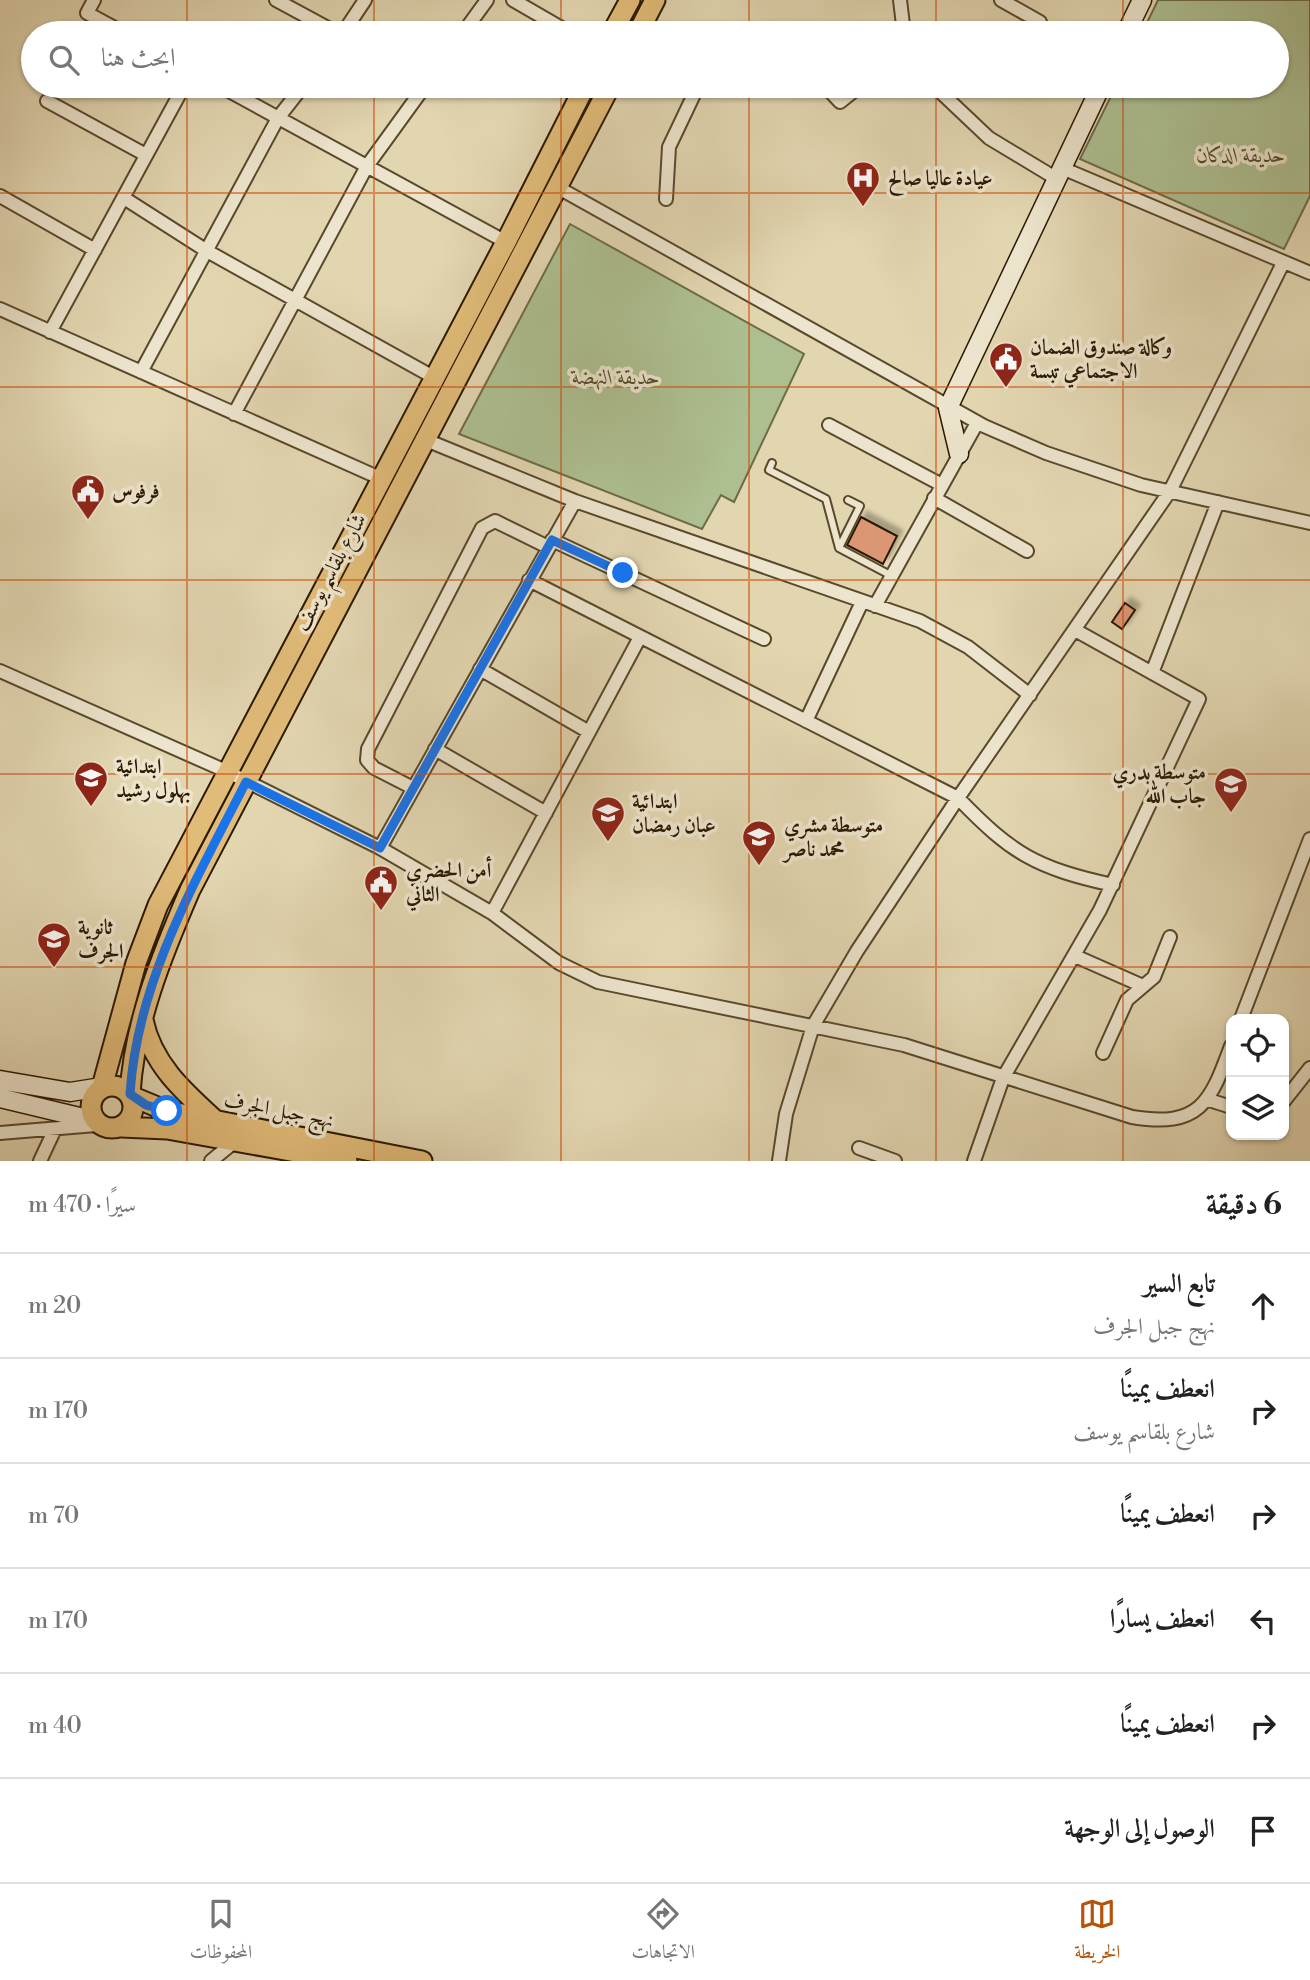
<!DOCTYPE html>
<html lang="ar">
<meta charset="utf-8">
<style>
:root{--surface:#fff;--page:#f6f6f6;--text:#222;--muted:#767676;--line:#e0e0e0;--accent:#b45309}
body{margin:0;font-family:"Libre Bodoni",Amiri,serif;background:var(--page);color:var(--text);direction:rtl}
.controls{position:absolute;right:21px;bottom:21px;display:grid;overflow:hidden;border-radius:14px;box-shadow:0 2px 5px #0004}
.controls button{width:63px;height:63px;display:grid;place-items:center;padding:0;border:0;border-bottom:2px solid var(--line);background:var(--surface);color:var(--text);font:35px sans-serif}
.stop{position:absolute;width:21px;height:21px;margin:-16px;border:5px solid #1a73e8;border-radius:50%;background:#fff}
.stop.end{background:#1a73e8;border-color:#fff;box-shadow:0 2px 7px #0008}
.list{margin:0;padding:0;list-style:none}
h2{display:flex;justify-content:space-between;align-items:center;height:91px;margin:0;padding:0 28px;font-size:30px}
h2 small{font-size:23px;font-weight:400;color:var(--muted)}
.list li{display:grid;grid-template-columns:46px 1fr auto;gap:21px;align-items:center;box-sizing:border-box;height:105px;padding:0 28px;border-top:2px solid var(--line)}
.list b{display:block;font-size:26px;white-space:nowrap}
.list p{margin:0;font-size:23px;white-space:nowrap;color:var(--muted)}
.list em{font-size:23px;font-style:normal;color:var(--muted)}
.icon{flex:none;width:38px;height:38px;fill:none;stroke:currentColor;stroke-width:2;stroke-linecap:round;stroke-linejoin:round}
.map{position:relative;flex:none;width:1310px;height:1161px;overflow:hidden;direction:ltr}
.search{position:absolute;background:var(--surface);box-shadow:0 2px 5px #0004;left:21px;right:21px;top:21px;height:77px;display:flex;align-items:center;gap:18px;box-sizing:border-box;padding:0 24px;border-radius:38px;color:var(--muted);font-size:26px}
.sheet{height:721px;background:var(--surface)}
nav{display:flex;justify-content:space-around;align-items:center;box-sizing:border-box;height:98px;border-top:2px solid var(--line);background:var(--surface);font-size:19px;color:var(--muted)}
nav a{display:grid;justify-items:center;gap:4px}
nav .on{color:var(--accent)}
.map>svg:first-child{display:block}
.green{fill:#adbf91;stroke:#6c6c48;stroke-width:2}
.building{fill:#db9673;stroke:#2b1900;stroke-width:2;filter:url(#shadow)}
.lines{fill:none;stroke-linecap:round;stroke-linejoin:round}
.lane-casing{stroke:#59482c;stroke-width:10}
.street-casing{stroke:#59482c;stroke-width:16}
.secondary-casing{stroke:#2b1900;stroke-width:21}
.primary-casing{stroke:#2b1900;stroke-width:23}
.lane{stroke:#ece4cc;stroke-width:6}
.street{stroke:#ece4cc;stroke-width:12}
.secondary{stroke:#ece4cc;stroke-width:18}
.primary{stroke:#e1bb78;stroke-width:19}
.route{stroke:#1a73e8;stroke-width:9}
.grid{fill:none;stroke:#cc4f0a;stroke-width:2;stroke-opacity:0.55}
.labels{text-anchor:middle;stroke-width:7;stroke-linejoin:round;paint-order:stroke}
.park-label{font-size:21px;font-style:italic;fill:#524b2c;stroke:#ece4cc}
.poi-label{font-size:21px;font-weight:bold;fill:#2b1900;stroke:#ece4cc;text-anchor:start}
.street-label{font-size:21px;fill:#2b1900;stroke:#ece4cc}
</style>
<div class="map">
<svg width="1310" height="1161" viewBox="0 0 1310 1161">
<defs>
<filter id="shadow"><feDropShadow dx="5.5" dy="-5.5" stdDeviation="2" flood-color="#0004"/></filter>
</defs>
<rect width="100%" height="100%" fill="#e2d6b1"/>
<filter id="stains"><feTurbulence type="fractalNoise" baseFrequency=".00286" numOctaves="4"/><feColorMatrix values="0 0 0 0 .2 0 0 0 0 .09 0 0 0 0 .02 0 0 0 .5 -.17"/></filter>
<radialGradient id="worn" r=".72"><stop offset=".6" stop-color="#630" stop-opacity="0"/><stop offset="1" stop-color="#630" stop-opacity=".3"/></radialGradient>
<path class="green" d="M1158,0H1310V196L1284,249L1080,159L1116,86H1277V33H1142Z
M570,224L804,354L734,502L721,495L702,529L459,434Z"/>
<path class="building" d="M861,517L897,536L883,564L847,545Z
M1125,603L1135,610L1122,629L1112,622Z"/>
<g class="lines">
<g class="lane-casing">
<path id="lane" d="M772,463L769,470L826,499L839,548
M848,500L860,506L839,548L892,576"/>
</g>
<g class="street-casing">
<path id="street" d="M94,0L87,13L124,33
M276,0L337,33
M513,0L570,33
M900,0L904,33
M1001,0L1040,22
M343,33L365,0
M463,33L487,0
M734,33H736
M220,86L506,242
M825,86L840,102L860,86
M934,86L989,138L1057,179
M47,101L146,155
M1062,168L1310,273
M557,187L984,426L1046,453L1141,485L1310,523
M0,196L95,250
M124,198L207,251L435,378
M666,199L669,147L698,86
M0,309L382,479
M50,332L184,86
M141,372L278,118L303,86
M234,414L367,166L425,86
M829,425L942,485
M426,440L575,501L920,621L968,647L1030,695
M934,498L1027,551
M552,540L764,639
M529,580L958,798C1012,854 1036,868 1113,885
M875,606L977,423
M480,669L589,732
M0,671L228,772L380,848L492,913L559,963L598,982L904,1045L1132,1117C1200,1128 1210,1103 1231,1046
M1152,673L1218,502
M806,721L862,602
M435,749L546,813
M413,788L374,768L367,760L368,749L482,528L495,521L548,547
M380,848L575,501
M492,913L640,637
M1075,956L1143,986
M1241,1019L1310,839
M1103,1053L1127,1000L1154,977L1170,937
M1209,1100L1231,1107
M1284,1101L1310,1068
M0,1133L96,1125
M859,1148L895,1161
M40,1161L55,1129
M211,1161L233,1143
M779,1161L786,1114L813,1026L857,951L958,798L1170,491L1283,263
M974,1161L1003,1078L1100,910L1199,699L1075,630"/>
</g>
<g class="secondary-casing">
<path id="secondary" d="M1126,33L1142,0
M959,454L948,408L1101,86
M0,1080L70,1092L102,1087
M0,1098L96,1121"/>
</g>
<g class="primary-casing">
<path id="primary" d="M612,33L630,0
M638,33L655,0
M143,1020C152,1064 184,1092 216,1121
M91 1107a21 21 0 1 1 42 0a21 21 0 1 1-42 0Z
M102,1087L136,963L158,905L506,242L585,86
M130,1094C134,1023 162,955 190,890L610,86
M131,1096L167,1111L422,1161
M121,1127L167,1129L347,1161"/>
</g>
<use href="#lane" class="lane"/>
<use href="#street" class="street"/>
<use href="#secondary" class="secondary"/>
<use href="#primary" class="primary"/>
</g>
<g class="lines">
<path class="route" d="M167,1111L146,1105L130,1094C137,981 196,880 246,782L380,848L552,540L623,573"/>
</g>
<path class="grid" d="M187,0V33M374,0V33M561,0V33M749,0V33M936,0V33M1123,0V33M187,86V1161M374,86V1161M561,86V1161M749,86V1161M936,86V1161M1123,86V1161M0,193H1310M0,387H1310M0,580H1310M0,774H1310M0,967H1310"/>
<defs>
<g id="hospital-pin" transform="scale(1.75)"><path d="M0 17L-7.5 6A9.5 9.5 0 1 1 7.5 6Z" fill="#8f2418" stroke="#ece4cc"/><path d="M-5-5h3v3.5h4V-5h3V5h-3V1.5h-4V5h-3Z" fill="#fff"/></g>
<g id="civic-pin" transform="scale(1.75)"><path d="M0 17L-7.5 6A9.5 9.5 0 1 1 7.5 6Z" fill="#8f2418" stroke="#ece4cc"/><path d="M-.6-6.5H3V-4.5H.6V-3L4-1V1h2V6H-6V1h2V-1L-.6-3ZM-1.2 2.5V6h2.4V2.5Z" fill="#fff"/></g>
<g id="school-pin" transform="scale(1.75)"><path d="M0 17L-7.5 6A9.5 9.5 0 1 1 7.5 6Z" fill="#8f2418" stroke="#ece4cc"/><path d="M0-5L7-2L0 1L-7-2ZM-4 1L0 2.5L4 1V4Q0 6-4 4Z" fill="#fff"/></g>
</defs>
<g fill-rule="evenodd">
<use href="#hospital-pin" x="863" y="178"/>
<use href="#civic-pin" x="1006" y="359"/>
<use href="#civic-pin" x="88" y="491"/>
<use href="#school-pin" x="91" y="778"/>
<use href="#school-pin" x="1231" y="784"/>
<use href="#school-pin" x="608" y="813"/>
<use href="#school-pin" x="759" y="837"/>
<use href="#civic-pin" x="381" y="882"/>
<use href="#school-pin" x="54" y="939"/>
</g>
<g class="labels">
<g class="park-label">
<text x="1241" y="162">حديقة الدكان</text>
<text x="616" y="384">حديقة النهضة</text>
</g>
<g class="poi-label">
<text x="888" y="185">عيادة عاليا صالح</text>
<text x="1030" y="354">وكالة صندوق الضمان<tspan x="1030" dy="24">الاجتماعي تبسة</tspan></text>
<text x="112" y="498">فرفوس</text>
<text x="116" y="773">ابتدائية<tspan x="116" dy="24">بهلول رشيد</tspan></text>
<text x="1206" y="779" text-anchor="end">متوسطة بدري<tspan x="1206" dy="24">جاب الله</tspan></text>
<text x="632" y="808">ابتدائية<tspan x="632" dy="24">عبان رمضان</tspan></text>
<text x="784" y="832">متوسطة مشري<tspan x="784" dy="24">محمد ناصر</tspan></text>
<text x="406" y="877">أمن الحضري<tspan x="406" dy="24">الثاني</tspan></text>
<text x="78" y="934">ثانوية<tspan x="78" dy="24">الجرف</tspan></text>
</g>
<g class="street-label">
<text transform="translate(330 572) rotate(-62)" y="7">شارع بلقاسم يوسف</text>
<text transform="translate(279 1110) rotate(11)" y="7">نهج جبل الجرف</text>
</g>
</g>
<rect width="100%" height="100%" filter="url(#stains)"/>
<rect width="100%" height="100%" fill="url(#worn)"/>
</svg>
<div class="controls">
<button><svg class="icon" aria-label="locate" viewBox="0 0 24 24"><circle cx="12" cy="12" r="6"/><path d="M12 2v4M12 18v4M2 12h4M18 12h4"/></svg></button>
<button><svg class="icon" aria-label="layers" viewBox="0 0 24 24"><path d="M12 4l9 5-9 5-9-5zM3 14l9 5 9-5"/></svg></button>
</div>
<div class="stop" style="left:167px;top:1111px"></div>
<div class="stop end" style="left:623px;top:573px"></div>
<div class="search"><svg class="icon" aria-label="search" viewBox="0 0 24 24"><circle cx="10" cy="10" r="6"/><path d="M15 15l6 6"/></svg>ابحث هنا</div>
</div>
<section class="sheet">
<h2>6 دقيقة<small>سيرًا · 470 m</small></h2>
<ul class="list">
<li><svg class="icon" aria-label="ahead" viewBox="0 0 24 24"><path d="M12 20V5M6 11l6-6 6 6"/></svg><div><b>تابع السير</b><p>نهج جبل الجرف</p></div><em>20 m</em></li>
<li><svg class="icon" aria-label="right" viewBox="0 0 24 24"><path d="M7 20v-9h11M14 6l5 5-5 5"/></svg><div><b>انعطف يمينًا</b><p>شارع بلقاسم يوسف</p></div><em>170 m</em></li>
<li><svg class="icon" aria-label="right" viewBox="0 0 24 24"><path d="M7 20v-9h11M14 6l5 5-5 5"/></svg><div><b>انعطف يمينًا</b></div><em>70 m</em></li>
<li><svg class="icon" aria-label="left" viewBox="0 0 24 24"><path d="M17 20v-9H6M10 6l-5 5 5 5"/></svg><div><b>انعطف يسارًا</b></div><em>170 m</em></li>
<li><svg class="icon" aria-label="right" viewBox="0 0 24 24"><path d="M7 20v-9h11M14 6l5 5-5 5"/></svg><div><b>انعطف يمينًا</b></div><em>40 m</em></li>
<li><svg class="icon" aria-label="arrive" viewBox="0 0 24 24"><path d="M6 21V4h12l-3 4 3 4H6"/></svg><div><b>الوصول إلى الوجهة</b></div></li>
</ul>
</section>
<nav>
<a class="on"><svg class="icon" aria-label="map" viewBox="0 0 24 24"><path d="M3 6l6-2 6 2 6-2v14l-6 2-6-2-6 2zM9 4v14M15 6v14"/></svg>الخريطة</a>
<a><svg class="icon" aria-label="directions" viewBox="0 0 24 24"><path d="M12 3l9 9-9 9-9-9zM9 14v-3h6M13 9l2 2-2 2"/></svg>الاتجاهات</a>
<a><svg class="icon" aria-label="saved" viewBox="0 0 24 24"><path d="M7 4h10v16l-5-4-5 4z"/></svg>المحفوظات</a>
</nav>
